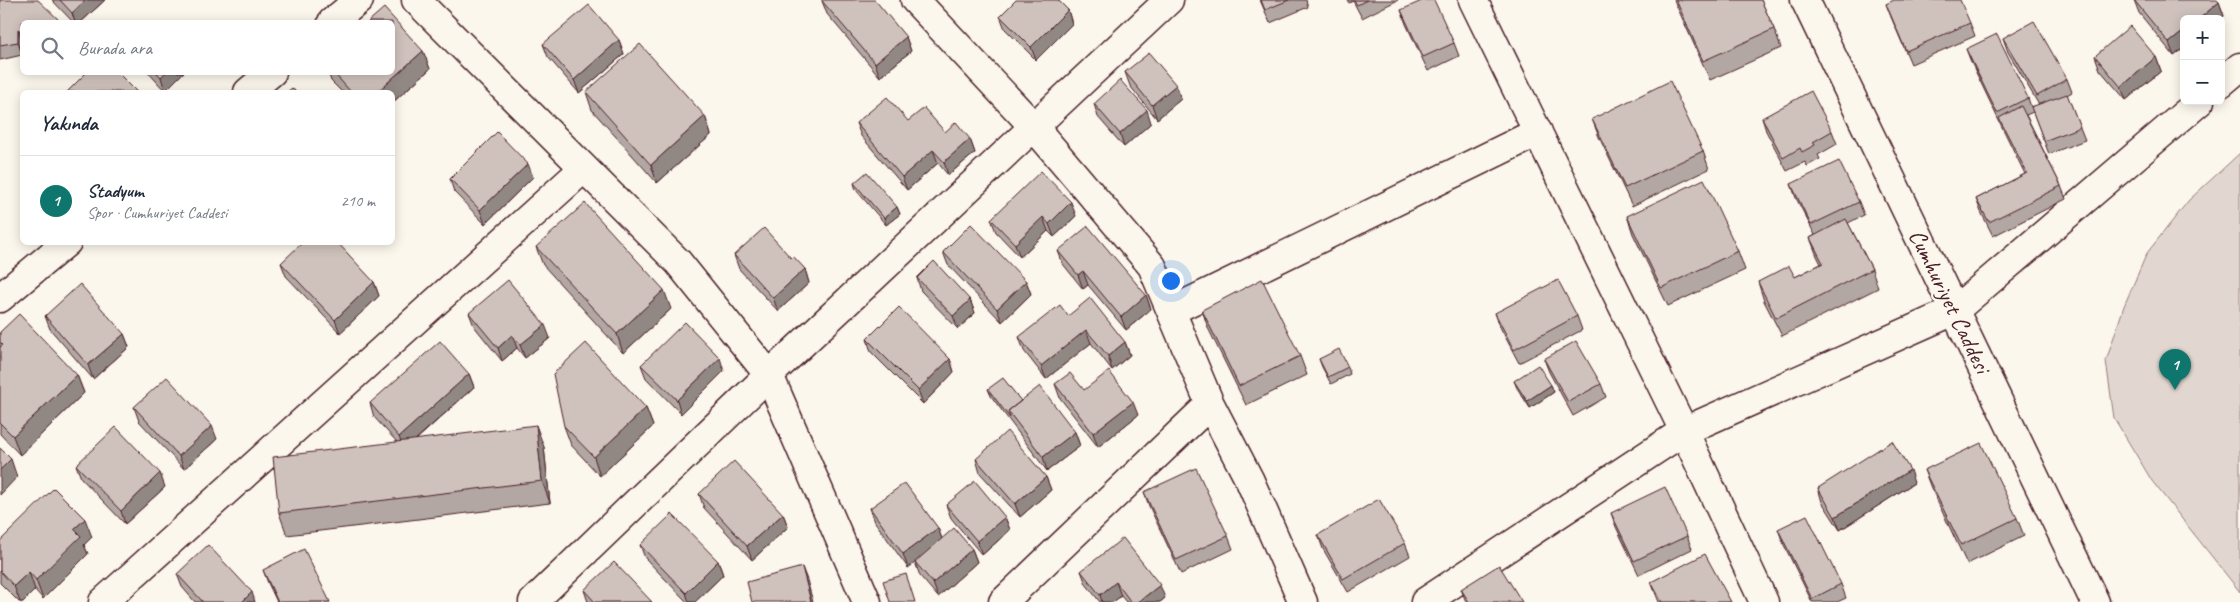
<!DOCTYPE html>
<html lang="tr">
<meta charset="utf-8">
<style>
:root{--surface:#fff;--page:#f6f6f7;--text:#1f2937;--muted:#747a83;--line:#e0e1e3;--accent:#0f766e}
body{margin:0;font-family:Caveat,sans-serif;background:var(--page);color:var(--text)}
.controls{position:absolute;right:15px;top:15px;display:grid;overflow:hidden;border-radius:8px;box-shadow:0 2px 12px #0003}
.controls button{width:45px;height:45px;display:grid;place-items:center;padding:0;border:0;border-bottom:1px solid var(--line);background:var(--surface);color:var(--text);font:25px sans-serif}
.you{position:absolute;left:1170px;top:280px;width:18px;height:18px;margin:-12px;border:4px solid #fff;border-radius:50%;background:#1a73e8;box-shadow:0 0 0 8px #1a73e833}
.badge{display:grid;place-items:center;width:32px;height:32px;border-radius:50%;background:var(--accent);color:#fff;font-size:16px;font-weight:700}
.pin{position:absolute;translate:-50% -41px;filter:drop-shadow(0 1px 2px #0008)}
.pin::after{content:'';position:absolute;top:26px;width:18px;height:15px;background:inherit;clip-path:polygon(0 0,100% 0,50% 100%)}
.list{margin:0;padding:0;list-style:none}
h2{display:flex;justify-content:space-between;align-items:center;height:65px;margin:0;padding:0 20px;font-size:21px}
h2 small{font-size:16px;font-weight:400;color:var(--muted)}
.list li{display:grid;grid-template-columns:32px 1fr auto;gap:15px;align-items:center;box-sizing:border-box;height:90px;padding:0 20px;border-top:1px solid var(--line)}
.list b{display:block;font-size:19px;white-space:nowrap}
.list p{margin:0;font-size:16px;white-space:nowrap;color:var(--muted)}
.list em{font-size:16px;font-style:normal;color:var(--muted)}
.icon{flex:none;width:28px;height:28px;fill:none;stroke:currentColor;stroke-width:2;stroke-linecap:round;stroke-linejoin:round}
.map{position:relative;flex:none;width:2240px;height:602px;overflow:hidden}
.search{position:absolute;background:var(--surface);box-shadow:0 2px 12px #0003;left:20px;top:20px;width:375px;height:55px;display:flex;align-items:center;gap:12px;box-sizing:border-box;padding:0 18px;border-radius:8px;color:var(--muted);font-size:19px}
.panel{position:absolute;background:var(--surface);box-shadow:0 2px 12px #0003;left:20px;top:90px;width:375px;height:155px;border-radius:8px}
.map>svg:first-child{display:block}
.green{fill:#e2d7d0;stroke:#967b7e}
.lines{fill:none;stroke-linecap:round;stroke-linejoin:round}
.minor-casing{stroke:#4a1f2b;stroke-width:31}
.secondary-casing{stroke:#4a1f2b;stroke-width:31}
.minor{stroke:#fbf7ec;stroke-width:28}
.secondary{stroke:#fbf7ec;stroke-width:28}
.wall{fill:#b2a7a2;stroke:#4a1f2b}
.shaded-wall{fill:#918884;stroke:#4a1f2b}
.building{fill:#cfc2bc;stroke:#4a1f2b}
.labels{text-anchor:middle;stroke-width:4.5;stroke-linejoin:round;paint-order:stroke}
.street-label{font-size:24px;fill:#4a1f2b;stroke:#fbf7ec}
</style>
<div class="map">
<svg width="2240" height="602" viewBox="0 0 2240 602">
<rect width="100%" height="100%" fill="#fbf7ec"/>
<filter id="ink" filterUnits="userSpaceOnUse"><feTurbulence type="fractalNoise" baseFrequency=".02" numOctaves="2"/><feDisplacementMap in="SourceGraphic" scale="10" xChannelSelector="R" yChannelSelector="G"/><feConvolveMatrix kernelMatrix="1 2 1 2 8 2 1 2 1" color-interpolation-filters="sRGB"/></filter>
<g filter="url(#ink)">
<path class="green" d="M2240,153V592L2152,481L2114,418L2106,361L2124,306L2147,253L2189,200Z"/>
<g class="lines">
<g class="minor-casing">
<path id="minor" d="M416,0L678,262L769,375L867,602
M915,0L1034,127L1152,266L1210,404L1250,481L1303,602
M1473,0L1684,431L1764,602
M332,22L359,0
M2221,83L2240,67
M248,92L272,72
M0,298L67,242
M1171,311L1538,132
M103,602L583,169
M533,602L769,375L1169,0
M1003,602L1210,404
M1425,602L1684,431L1954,311L2200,101"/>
</g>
<g class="secondary-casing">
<path id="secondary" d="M1805,0L2095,602"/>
</g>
<use href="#minor" class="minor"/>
<use href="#secondary" class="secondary"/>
</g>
<path class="wall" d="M0,0L22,22V55L0,60Z
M52,0H105L81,22H73Z
M1260,0H1306L1308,7L1270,23Z
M1347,0H1398L1362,18L1353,1L1349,3Z
M1674,0H1761L1774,29L1781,48L1710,80Z
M2134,0L2219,2L2224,16L2220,19H2184V48L2174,56L2139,13Z
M822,1L906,37L911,51L880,77L827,14Z
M1886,4L1970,23L1975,36L1911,64L1891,17Z
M1068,10L1072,24L1036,60L1005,29L1000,16Z
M1401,10L1454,43L1459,56L1428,71L1406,24Z
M2003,38L2067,79L2072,92L2067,95L2085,140L2049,154L2033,112L2026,115L2061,186L2066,199L1993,236L1981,212L1976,199L2025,174L2004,131L2001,125L1971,62L1966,49L2028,98L2031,107L2039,105L2008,52Z
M619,40L624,54L579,93L548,57L543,44Z
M423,51L430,69L392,103V92H342L331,81L328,72H392Z
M2095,56L2156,57L2161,71L2126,100L2100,70Z
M148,72H184L165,91Z
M1125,72L1176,85L1181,99L1157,119L1130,86Z
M586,92L705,116L711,135L657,183L592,110Z
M1094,104L1151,123L1124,147L1098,117Z
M1762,118L1832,131L1837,144L1818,155L1820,159L1807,166L1805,162L1787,171L1766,131Z
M1592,119L1703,151L1709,169L1632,206L1599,137Z
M908,121L970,139L975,153L948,175L938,163L907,190L861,136L856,123Z
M533,177L485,224L454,192L450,179Z
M854,183L897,207L900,214L886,225L856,190Z
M1791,184L1859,202L1864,215L1848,223L1872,269L1878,288L1782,336L1764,301L1758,282L1795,277L1821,264L1817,256L1810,238L1815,235L1796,198Z
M1076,216L1054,237L1048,231L1020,257L996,232L991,219Z
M1627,216L1738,251L1745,270L1668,306L1633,234Z
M536,247L671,309L623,353L543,265Z
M1058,251L1146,295L1151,309L1126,330L1088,285L1083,289L1063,264Z
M943,252L1026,281L1031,294L1002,322L948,265Z
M734,255L791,258L805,269L809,283L778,311L739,269Z
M281,263L374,282L379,296L340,333L286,276Z
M917,278L970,300L975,313L958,329L921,291Z
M1202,310L1300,356L1307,375L1246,405L1208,328Z
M469,313L550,338L525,358L517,348L502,361L474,326Z
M1495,313L1577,316L1582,330L1519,363L1500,327Z
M45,316L124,334L129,347L93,379L50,329Z
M1068,316L1125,342L1130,355L1112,370L1091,343L1046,379L1024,351L1019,337Z
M0,332L77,375L84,393L20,455L0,434Z
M867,339L950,359L954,372L923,404L871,352Z
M1319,359L1348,367L1350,374L1331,384L1322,367Z
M1544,359L1601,384L1606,397L1573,416L1549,372Z
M641,365L724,371L681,414L646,378Z
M469,374L474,387L416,440L544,447L550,503L287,535L279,513L397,442L374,417L370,403Z
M1514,381L1551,385L1554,392L1530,408L1517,388Z
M1055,384L1084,390L1138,415L1098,447L1060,398Z
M988,389L1021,401L1075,432L1080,446L1047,471L991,396Z
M134,407L217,439L184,469L139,421Z
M646,408L653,426L600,476L571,445L564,426Z
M976,459L1046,477L1051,490L1020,517L980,473Z
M76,465L165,487L125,524L81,478Z
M1924,470L2017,518L2024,536L1967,564L1931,488Z
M1914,483L1840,530L1822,502L1818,488Z
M1144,492L1228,536L1233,549L1181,574L1149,506Z
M699,494L783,514L788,527L752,560L704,508Z
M946,505L1005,517L1010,530L982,555L951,518Z
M870,508L938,528L942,539L972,549L977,562L938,597L920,576L915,562L908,568L875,522Z
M1611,513L1687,536L1692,549L1639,575L1616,527Z
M1778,529L1841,584L1846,598L1837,602H1812L1783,543Z
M1318,535L1405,543L1410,556L1348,592L1323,549Z
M92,537L84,545L88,554L43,599L35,590L23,602H19L0,583V541Z
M640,545L718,561L723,575L695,602H687L645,558Z
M263,570L330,602H277L268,583Z
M1081,571L1165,598L1160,602H1126L1121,596L1113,602H1100L1086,584Z
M177,574L255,602H195L182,587Z
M1651,582L1731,602H1659Z
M1461,589L1522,602H1466Z
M584,590L652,602H588Z"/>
<path class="shaded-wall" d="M86,0H105L81,22H75L72,13Z
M2219,2L2224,16L2220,19H2199Z
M1068,10L1072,24L1036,60L1031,47Z
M18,29L22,40V55L18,42Z
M2184,31V48L2174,56L2169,43Z
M906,37L911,51L880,77L875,63Z
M619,40L624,54L579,93L574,80Z
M423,51L430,69L392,103V92H377Z
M2156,57L2161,71L2126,100L2121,87Z
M166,72H184L165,91L161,77Z
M1176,85L1181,99L1157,119L1152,105Z
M1147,110L1151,123L1124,147L1120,134Z
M705,116L711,135L657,183L651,165Z
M970,139L975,153L948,175L944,162Z
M933,150L938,163L907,190L902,177Z
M528,164L533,177L485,224L480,210Z
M1071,202L1076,216L1054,237L1049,224Z
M897,207L900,214L886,225L884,218Z
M1043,217L1048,231L1020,257L1015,244Z
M805,269L809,283L778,311L773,298Z
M1083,271L1088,285L1083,289L1078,275Z
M1026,281L1031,294L1002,322L997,309Z
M374,282L379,296L340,333L335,320Z
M664,290L671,309L623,353L617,334Z
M1146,295L1151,309L1126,330L1121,317Z
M970,300L975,313L958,329L953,316Z
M545,325L550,338L525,358L520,345Z
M1086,330L1091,343L1046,379L1041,366Z
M124,334L129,347L93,379L88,365Z
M512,335L517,348L502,361L498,348Z
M1125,342L1130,355L1112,370L1108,356Z
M720,358L724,371L681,414L677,400Z
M950,359L954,372L923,404L918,390Z
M469,374L474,387L404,450L399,437Z
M77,375L84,393L20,455L13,436Z
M1551,385L1554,392L1530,408L1527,401Z
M1133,402L1138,415L1098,447L1093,433Z
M646,408L653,426L600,476L594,457Z
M536,425L544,447L550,503L542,481Z
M212,426L217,439L184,469L179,456Z
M1075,432L1080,446L1047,471L1043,457Z
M11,459L17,477L0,495V470Z
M1910,470L1914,483L1840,530L1835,517Z
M160,473L165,487L125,524L121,511Z
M1046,477L1051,490L1020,517L1015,504Z
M783,514L788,527L752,560L747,546Z
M1005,517L1010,530L982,555L977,541Z
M85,519L92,537L84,545L88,554L43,599L36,580L74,529Z
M938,528L943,542L908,568L903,554Z
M972,549L977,562L938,597L933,583Z
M718,561L723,575L695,602H689L686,593Z
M802,567L807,580L813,602H811Z
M29,572L35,590L23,602H20L14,586Z
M1116,582L1121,596L1113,602H1102L1100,595Z
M1160,585L1165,598L1160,602H1138Z
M252,592L255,602H242Z"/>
<path class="building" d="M0,0H38L58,19L55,22H22V32L18,29V42L0,45Z
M60,0H86L72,13Z
M822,0H875L906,37L875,63L822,1Z
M1016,0H1058L1068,10L1031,47L1000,16Z
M1261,0H1289L1265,10Z
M1354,0H1367L1357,5Z
M1424,0H1434L1454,43L1423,57L1401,10Z
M1676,0H1761L1774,29L1703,61Z
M1894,0H1960L1970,23L1906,51L1886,4Z
M2134,0H2217L2219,2L2199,19H2184V31L2169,43Z
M589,5L619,40L574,80L543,44Z
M384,8L423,51L377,92H351L333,72H392V22H368Z
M2034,21L2067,79L2037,96L2003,38Z
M2130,26L2156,57L2121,87L2095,56Z
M1997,34L2028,98L1997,113L1966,49Z
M640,44L705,116L651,165L586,92Z
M1149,53L1176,85L1152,105L1125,72Z
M87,72H117L137,92H67Z
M156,72H166L161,77Z
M1120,80L1147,110L1120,134L1094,104Z
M1670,81L1703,151L1625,188L1592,119Z
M292,88L296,92H287Z
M1811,91L1832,131L1813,142L1815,145L1802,152L1800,148L1783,158L1762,118Z
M2067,94L2080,127L2044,141L2031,107Z
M887,97L908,121L924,108L945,132L956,122L970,139L944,162L933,150L902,177L856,123Z
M2021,106L2061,186L1989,222L1976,199L2027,173L1999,118Z
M497,132L528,164L480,210L450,179Z
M1839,161L1859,202L1811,225L1791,184Z
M1041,171L1071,202L1049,224L1043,217L1015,244L991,219Z
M867,172L897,207L884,218L854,183Z
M1704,179L1738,251L1661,288L1627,216Z
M585,203L664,290L617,334L536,247Z
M1846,219L1872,269L1776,318L1758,282L1789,266L1795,277L1823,263L1810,238Z
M971,224L1026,281L997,309L943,252Z
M1088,226L1146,295L1121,317L1083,271L1078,275L1058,251Z
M764,228L791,258L793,256L805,269L773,298L734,255Z
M303,242H337L374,282L335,320L281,263Z
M934,261L970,300L953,316L917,278Z
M1262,279L1300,356L1239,386L1202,310Z
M508,280L545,325L520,345L512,335L498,348L469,313Z
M1558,280L1577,316L1514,350L1495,313Z
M80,284L124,334L88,365L45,316Z
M1090,298L1125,342L1108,356L1086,330L1041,366L1019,337L1060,305L1068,316Z
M899,307L950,359L918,390L867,339Z
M19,314L77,375L13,436L0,423V347L3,345L0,342V332Z
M685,322L720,358L677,400L641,365Z
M440,341L469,374L399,437L370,403Z
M1576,341L1601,384L1568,402L1544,359Z
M586,343L646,408L594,457L564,426L553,374Z
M1339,349L1348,367L1328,377L1319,359Z
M1538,365L1551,385L1527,401L1514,381Z
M1109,371L1133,402L1093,433L1055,384L1070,373L1084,390Z
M167,377L212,426L179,456L134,407Z
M1003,378L1021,401L1008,411L1010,418L988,389Z
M1040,386L1075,432L1043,457L1008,411Z
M536,425L542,481L279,513L273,457Z
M116,427L160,473L121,511L76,465Z
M1007,431L1046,477L1015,504L976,459Z
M1892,441L1910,470L1835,517L1818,488Z
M1981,443L2017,518L1961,545L1924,470Z
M0,448L11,459L0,470Z
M734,461L783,514L747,546L699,494Z
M1196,468L1228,536L1176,560L1144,492Z
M975,481L1005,517L977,541L946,505Z
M905,483L938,528L903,554L870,508Z
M1665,487L1687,536L1634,561L1611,513Z
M54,488L85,519L74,529L81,536L36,580L29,572L14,586L0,571V541Z
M1379,499L1405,543L1343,579L1318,535Z
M672,514L718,561L686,593L640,545Z
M1807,515L1841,584L1812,599L1778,529Z
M954,528L972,549L933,583L915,562Z
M1123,538L1160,585L1138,602H1131L1116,582L1100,595L1081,571Z
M208,545L252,592L242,602H203L177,574Z
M304,549L330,602H278L263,570Z
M1705,554L1731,602H1662L1651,582Z
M614,562L652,602H595L584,590Z
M1499,565L1522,602H1469L1461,589Z
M802,567L811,602H752L747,582Z
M906,574L915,602H890L883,581Z"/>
</g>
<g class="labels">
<g class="street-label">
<text transform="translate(1950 301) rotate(64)" y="8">Cumhuriyet Caddesi</text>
</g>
</g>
</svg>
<div class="controls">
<button>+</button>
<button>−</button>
</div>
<div class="you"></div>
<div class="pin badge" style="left:2175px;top:390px">1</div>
<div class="search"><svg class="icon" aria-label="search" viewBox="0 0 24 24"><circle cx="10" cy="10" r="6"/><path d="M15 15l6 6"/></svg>Burada ara</div>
<section class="panel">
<h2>Yakında<small></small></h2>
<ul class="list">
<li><span class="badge">1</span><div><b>Stadyum</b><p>Spor · Cumhuriyet Caddesi</p></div><em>210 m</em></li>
</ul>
</section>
</div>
